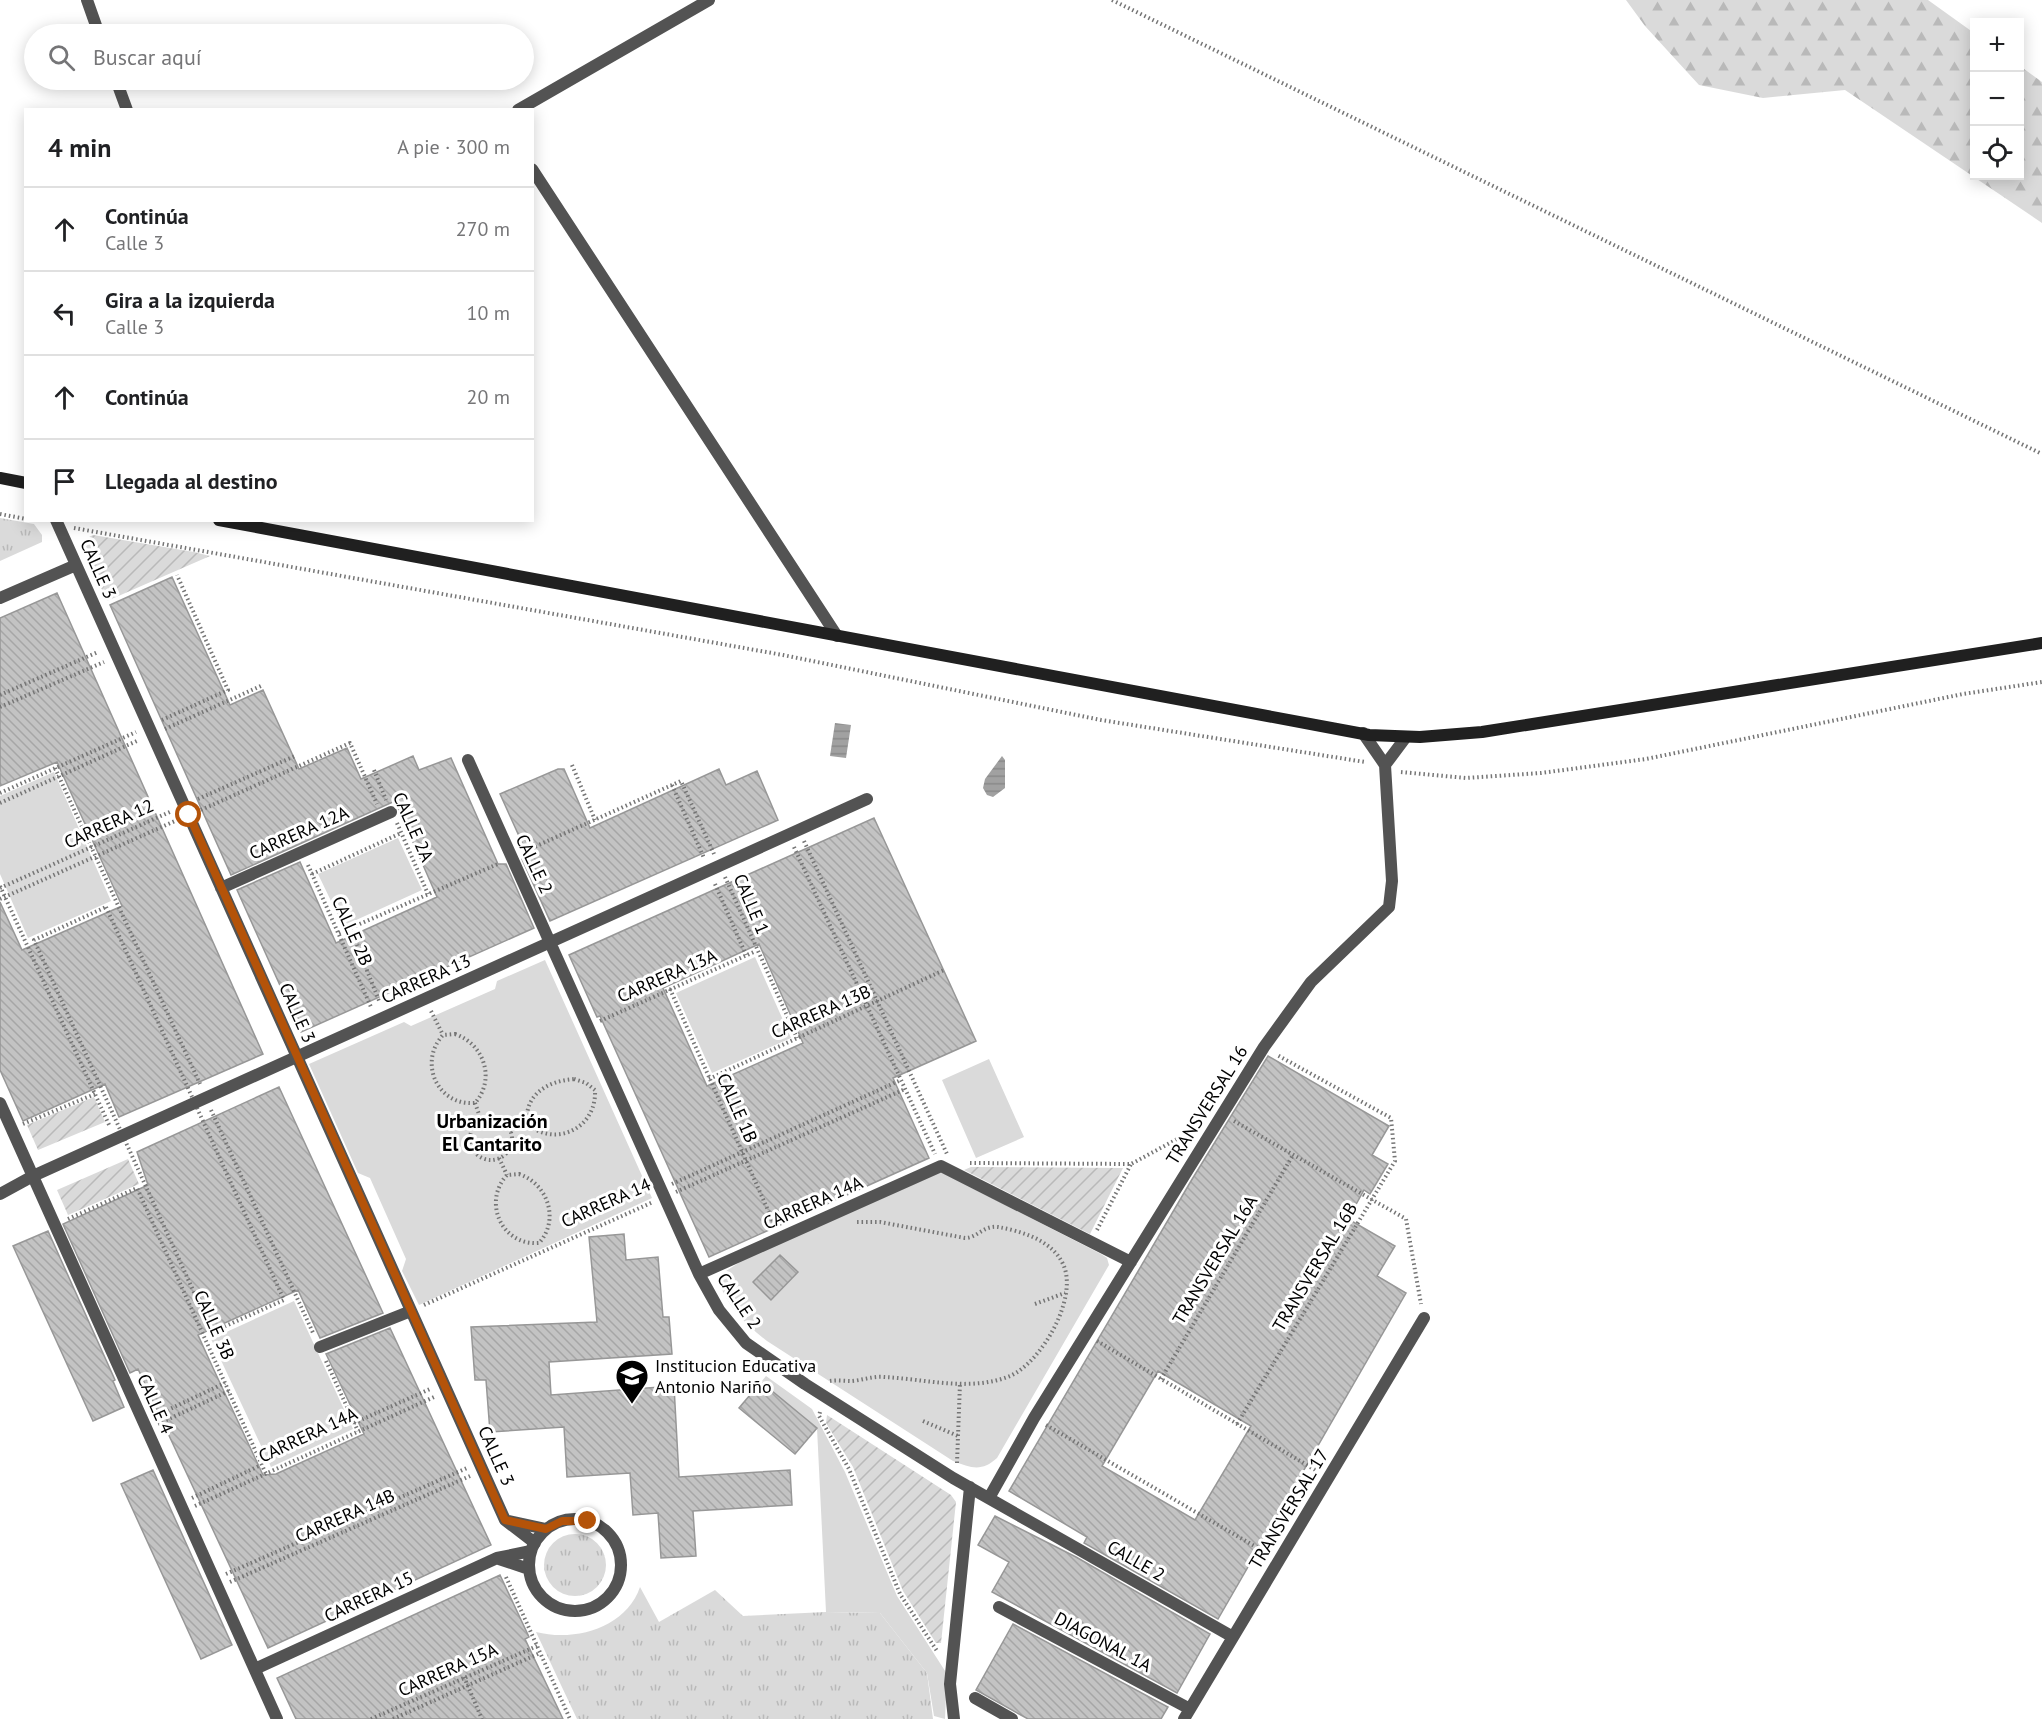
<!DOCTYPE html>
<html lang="es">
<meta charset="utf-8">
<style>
:root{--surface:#fff;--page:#f6f6f6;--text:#202124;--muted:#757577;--line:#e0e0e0}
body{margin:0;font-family:"PT Sans",sans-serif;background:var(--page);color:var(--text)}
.controls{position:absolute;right:18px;top:18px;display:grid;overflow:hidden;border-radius:0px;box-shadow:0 3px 15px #0003}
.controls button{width:54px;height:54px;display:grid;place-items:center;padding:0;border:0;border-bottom:2px solid var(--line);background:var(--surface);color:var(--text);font:30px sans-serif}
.stop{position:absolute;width:18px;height:18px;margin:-14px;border:4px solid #b45309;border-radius:50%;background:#fff}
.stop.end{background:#b45309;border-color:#fff;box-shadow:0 2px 6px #0008}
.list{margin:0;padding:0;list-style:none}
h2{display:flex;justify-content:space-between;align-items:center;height:78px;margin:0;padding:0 24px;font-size:26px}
h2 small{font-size:20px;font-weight:400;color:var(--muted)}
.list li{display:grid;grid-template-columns:39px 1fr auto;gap:18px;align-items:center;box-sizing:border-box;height:84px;padding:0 24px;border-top:2px solid var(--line)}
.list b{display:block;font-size:22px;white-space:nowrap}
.list p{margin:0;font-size:20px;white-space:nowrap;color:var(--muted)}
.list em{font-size:20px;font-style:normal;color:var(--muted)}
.icon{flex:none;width:33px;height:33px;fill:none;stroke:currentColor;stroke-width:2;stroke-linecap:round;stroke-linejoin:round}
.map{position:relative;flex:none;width:2042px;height:1719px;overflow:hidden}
.search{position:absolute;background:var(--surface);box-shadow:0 3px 15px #0003;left:24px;top:24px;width:510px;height:66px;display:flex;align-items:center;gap:15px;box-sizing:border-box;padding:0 21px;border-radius:33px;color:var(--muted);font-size:22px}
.panel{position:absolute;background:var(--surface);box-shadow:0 3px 15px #0003;left:24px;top:108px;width:510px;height:414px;border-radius:0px}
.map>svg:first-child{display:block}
.grass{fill:url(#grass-tufts)}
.forest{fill:url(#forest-firs)}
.park{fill:#dadada}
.garden{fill:url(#garden-furrows)}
.water{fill:url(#water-rules)}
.building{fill:url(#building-back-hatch);stroke:#979797;stroke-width:1.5;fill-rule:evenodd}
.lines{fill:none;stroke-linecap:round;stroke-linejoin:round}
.path{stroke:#757575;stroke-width:4;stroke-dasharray:1.5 3;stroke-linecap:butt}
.minor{stroke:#535353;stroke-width:12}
.secondary{stroke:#202020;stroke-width:12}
.route{stroke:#b45309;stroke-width:8}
.labels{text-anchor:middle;stroke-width:6;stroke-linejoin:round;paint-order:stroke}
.street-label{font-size:18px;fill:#000;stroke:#fff}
.poi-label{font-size:18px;fill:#000;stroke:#fff;text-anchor:start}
.neighbourhood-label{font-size:20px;font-weight:bold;fill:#000;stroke:#fff}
</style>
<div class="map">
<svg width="2042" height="1719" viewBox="0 0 2042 1719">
<defs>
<pattern id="grass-tufts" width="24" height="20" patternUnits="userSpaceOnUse" patternTransform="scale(1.5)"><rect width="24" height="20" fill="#dadada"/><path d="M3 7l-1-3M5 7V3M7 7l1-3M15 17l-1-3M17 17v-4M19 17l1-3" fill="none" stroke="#b9b9b9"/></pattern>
<pattern id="forest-firs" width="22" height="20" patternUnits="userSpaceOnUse" patternTransform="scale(1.5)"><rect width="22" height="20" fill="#dadada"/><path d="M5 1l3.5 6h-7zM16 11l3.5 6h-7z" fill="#b9b9b9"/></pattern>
<pattern id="garden-furrows" width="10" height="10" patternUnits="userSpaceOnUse" patternTransform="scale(1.5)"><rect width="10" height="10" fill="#dadada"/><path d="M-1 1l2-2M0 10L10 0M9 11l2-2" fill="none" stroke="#b9b9b9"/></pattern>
<pattern id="water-rules" width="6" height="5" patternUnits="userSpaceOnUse" patternTransform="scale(1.5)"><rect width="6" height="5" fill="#a1a1a1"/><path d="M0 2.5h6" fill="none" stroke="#898989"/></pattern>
<pattern id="building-back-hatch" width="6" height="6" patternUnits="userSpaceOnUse" patternTransform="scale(1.5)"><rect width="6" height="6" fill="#c3c3c3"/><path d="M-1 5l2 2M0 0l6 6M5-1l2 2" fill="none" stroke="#a6a6a6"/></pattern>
</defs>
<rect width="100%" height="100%" fill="#fff"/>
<path class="grass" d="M0,518L34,524L42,535V542L0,561Z
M544 1565a31 31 0 1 1 62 0a31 31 0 1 1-62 0Z
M640,1587L659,1622L715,1590L743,1616L826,1612L880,1613L927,1673L933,1719H577L536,1632C575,1642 626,1628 640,1587Z"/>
<path class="forest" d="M1626,0H1928L1974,33V176H2020V66L2042,82V223L1845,90L1763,98L1699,85L1645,26Z"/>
<path class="park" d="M54,772L111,901L28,938L0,874V796Z
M398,838L422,890L343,926L318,874Z
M755,957L791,1038L712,1073L676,993Z
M545,960L652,1198L419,1305L402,1271L406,1259L370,1178L358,1173L309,1064L404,1022L411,1026L495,989L497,981Z
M989,1059L1024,1137L976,1158L942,1080Z
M941,1172L1101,1254L1107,1258L1109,1265L997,1458C982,1472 971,1468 953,1461L767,1341C745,1324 727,1306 718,1280L720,1275L743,1260Z
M294,1301L353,1429L271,1467L211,1339Z
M766,1376L812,1409L845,1472L897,1596L947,1674L945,1719L934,1716L927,1673L880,1613L826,1612L817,1428L761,1382Z"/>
<path class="garden" d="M93,535L194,552L210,556L107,601L83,547V540Z
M94,1097L105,1122L38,1150L27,1125Z
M128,1159L139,1184L68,1215L57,1190Z
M971,1167L1123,1168L1090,1234L964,1170Z
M827,1415L951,1495L956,1502L941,1643H936L903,1591L853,1467L826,1423Z"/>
<path class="water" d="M835,723L851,725L846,758L830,756Z
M1002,756L1005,760V788L993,797L987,795L983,788L985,779Z"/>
<path class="building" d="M172,577L230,705L263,690L299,769L347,748L361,779L413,756L419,770L451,758L498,864H506L534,928L301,1032L237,890L300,862L336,943L437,897L395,801L231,875L110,605Z
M57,593L263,1054L119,1117L105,1084L23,1121L0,1070V902L22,950L122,906L57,762L0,786V618Z
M558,769H564L590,828L719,769L726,785L757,771L778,820L550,921L522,859L528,856L500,794Z
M874,818L976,1041L893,1078L929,1158L709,1257L600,1016L597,1017L569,955ZM759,944L803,1043L707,1086L663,988Z
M1268,1056L1389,1126L1372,1155L1388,1164L1370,1194L1364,1190L1348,1219L1395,1246L1377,1276L1406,1293L1218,1619L1084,1543L1087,1537L1009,1491L1191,1181ZM1158,1371L1251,1426L1195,1520L1102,1466Z
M279,1087L383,1313L320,1338L298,1290L198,1335L213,1368L263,1475L276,1474L364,1434L326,1354L390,1328L491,1545L268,1648L138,1369L130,1373L63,1224L148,1185L137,1152Z
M48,1231L115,1380L113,1381L124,1407L93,1421L13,1246Z
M624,1234L626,1260L658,1257L663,1317H669L672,1354L549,1362L551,1395L674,1386L679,1477L790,1470L792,1505L693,1511L696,1556L661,1558L658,1513L633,1515L630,1473L567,1477L564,1427L490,1432L486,1380H475L471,1327L597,1322L589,1237Z
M780,1255L798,1272L771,1300L753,1282Z
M761,1382L817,1428L795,1454L739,1408Z
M153,1470L232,1645L201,1659L121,1484Z
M995,1516L1076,1557L1210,1634L1177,1693L992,1592L1009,1562L978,1545Z
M500,1575L529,1637L525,1639L563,1719H296L277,1678Z
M1013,1624L1168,1707L1161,1719H1028L976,1690Z"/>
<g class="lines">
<path class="path" d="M1112,0L2042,454
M0,514L26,519
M74,528L783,655L1101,720L1365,762
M0,695L98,652
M0,707L104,662
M162,720L228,690L177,575
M165,729L263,685
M572,765L595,820
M55,768L200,1084
M374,770L386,800
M1401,772L1466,778L1541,773L1646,759L1963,694L2042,682
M672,785L704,858
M0,793L136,732
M198,799L295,756
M0,803L139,740
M201,810L350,743L377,804
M397,823L428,894
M804,841L947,1154
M794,847L935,1154
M523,852L681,781L714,854
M308,865L371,1007
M312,874L401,833
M725,877L797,1038
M715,884L746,955
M0,886L110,1127
M0,888L172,811
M0,899L175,821
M106,907L284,1300L212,1332L34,940Z
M350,928L380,1003
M339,933L500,863
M670,989L775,1226
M431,1011L443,1035
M600,1021L756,951
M455,1034C484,1044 496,1079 475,1103C437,1106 418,1062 443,1035Z
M574,1079L586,1083L595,1090C597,1128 556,1148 527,1124C524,1095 547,1081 574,1079Z
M709,1079L944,970
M475,1103L481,1120
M211,1110L314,1335
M470 1139a21 21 0 1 1 42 0a21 21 0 1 1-42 0Z
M1234,1121L1406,1219L1421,1304
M23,1124L95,1094
M510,1130L527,1124
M499,1158L507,1175
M970,1163L1131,1164L1194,1130
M519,1174C548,1184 560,1220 539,1243C502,1246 482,1202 507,1175Z
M672,1184L901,1080
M676,1192L905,1089
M68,1219L137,1188L266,1474
M1097,1230L1131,1164
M1035,1304L1065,1293
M424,1305L653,1202
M1097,1341L1317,1471
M326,1361L358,1431
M1161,1379L1293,1155
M830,1381C837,1380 845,1381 852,1381C863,1380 873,1376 884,1377C925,1379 971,1392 1010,1376C1042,1362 1079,1297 1063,1264C1052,1240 1021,1231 998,1227C984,1225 977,1238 965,1238L880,1222H855
M820,1412L819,1416L849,1469L900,1594L937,1651
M155,1416L225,1383
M923,1421L958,1436
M354,1423L430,1389
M158,1424L229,1391
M1237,1424L1395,1161L1391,1118L1277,1055
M1046,1425L1268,1554
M957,1463L960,1383
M192,1498L261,1465
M195,1506L434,1397
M226,1574L467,1468
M506,1577L570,1719
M230,1582L470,1476
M464,1677L482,1719
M371,1719L537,1646
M393,1719L540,1653"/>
<path class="minor" d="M87,0L99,34
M116,80L127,110
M518,110L709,0
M532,169L837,636
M56,520L505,1520L535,1543
M0,598L76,565
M468,760L699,1274L719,1310L746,1343L805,1384L953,1478L1233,1637
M1385,765L1406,737
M221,888L391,812
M0,1103L277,1719
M0,1194L33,1176L867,799
M699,1274L941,1166L1131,1262
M320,1347L411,1311
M989,1498L1034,1418L1264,1047L1311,982L1389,907L1392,881L1385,765L1363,733
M529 1565a46 46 0 1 1 92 0a46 46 0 1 1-92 0Z
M509,1521L546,1529
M499,1559L529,1569
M999,1607L1190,1709
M255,1669L497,1558L531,1551
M975,1698L1012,1719
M954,1719L950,1684L970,1487
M1184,1719L1424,1318"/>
<path class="secondary" d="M0,478L26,483
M219,520L1369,735L1420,737L1482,732L2042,643"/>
</g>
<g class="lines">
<path class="route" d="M189,815L505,1520L546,1529L562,1521H588"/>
</g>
<defs>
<g id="university-pin" transform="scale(1.725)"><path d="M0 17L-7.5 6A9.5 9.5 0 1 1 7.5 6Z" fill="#000" stroke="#fff"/><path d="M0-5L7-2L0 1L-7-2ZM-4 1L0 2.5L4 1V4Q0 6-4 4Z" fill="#fff"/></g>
</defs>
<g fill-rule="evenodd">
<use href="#university-pin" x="632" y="1376"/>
</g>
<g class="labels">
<g class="street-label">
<text transform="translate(98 569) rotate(66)" y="6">CALLE 3</text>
<text transform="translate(109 824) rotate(-24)" y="6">CARRERA 12</text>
<text transform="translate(413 827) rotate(66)" y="6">CALLE 2A</text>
<text transform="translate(299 833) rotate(-24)" y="6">CARRERA 12A</text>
<text transform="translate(534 864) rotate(65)" y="6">CALLE 2</text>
<text transform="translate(751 904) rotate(67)" y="6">CALLE 1</text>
<text transform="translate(352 931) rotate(66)" y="6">CALLE 2B</text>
<text transform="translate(667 976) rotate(-24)" y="6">CARRERA 13A</text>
<text transform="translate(426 979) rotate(-24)" y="6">CARRERA 13</text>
<text transform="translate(821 1012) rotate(-24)" y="6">CARRERA 13B</text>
<text transform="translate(297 1013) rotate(66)" y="6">CALLE 3</text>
<text transform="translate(1207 1105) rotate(-58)" y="6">TRANSVERSAL 16</text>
<text transform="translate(737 1108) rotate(66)" y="6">CALLE 1B</text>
<text transform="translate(606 1203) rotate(-24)" y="6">CARRERA 14</text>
<text transform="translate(813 1203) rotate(-24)" y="6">CARRERA 14A</text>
<text transform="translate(1215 1260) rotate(-59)" y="6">TRANSVERSAL 16A</text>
<text transform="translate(1315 1267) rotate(-59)" y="6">TRANSVERSAL 16B</text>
<text transform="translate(739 1301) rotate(56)" y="6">CALLE 2</text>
<text transform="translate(214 1325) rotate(66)" y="6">CALLE 3B</text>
<text transform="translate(155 1404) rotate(66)" y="6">CALLE 4</text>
<text transform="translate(308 1435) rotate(-25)" y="6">CARRERA 14A</text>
<text transform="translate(496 1456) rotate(66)" y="6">CALLE 3</text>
<text transform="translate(1289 1509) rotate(-59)" y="6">TRANSVERSAL 17</text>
<text transform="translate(345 1516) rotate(-24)" y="6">CARRERA 14B</text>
<text transform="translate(1136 1561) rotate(30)" y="6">CALLE 2</text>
<text transform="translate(369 1597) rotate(-25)" y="6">CARRERA 15</text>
<text transform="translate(1103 1642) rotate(28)" y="6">DIAGONAL 1A</text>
<text transform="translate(448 1670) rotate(-24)" y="6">CARRERA 15A</text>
</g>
<g class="poi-label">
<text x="655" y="1372">Institucion Educativa<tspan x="655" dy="21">Antonio Nariño</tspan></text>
</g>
<g class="neighbourhood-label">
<text x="492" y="1128">Urbanización<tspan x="492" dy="23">El Cantarito</tspan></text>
</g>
</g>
</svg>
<div class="controls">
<button>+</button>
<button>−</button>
<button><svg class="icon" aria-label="locate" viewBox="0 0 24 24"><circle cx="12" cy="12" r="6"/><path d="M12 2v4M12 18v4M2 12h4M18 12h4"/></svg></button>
</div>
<div class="stop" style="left:189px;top:815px"></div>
<div class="stop end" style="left:588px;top:1521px"></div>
<div class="search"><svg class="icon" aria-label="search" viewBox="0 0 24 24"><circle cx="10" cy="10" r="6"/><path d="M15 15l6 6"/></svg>Buscar aquí</div>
<section class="panel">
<h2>4 min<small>A pie · 300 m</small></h2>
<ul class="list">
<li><svg class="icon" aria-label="ahead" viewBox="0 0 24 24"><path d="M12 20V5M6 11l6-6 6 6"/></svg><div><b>Continúa</b><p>Calle 3</p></div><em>270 m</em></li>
<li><svg class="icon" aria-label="left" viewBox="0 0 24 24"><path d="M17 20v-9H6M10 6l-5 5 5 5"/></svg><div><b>Gira a la izquierda</b><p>Calle 3</p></div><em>10 m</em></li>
<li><svg class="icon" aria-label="ahead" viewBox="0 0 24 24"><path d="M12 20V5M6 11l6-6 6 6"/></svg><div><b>Continúa</b></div><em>20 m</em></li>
<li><svg class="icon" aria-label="arrive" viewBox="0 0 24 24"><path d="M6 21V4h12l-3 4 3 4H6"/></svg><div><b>Llegada al destino</b></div></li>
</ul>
</section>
</div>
